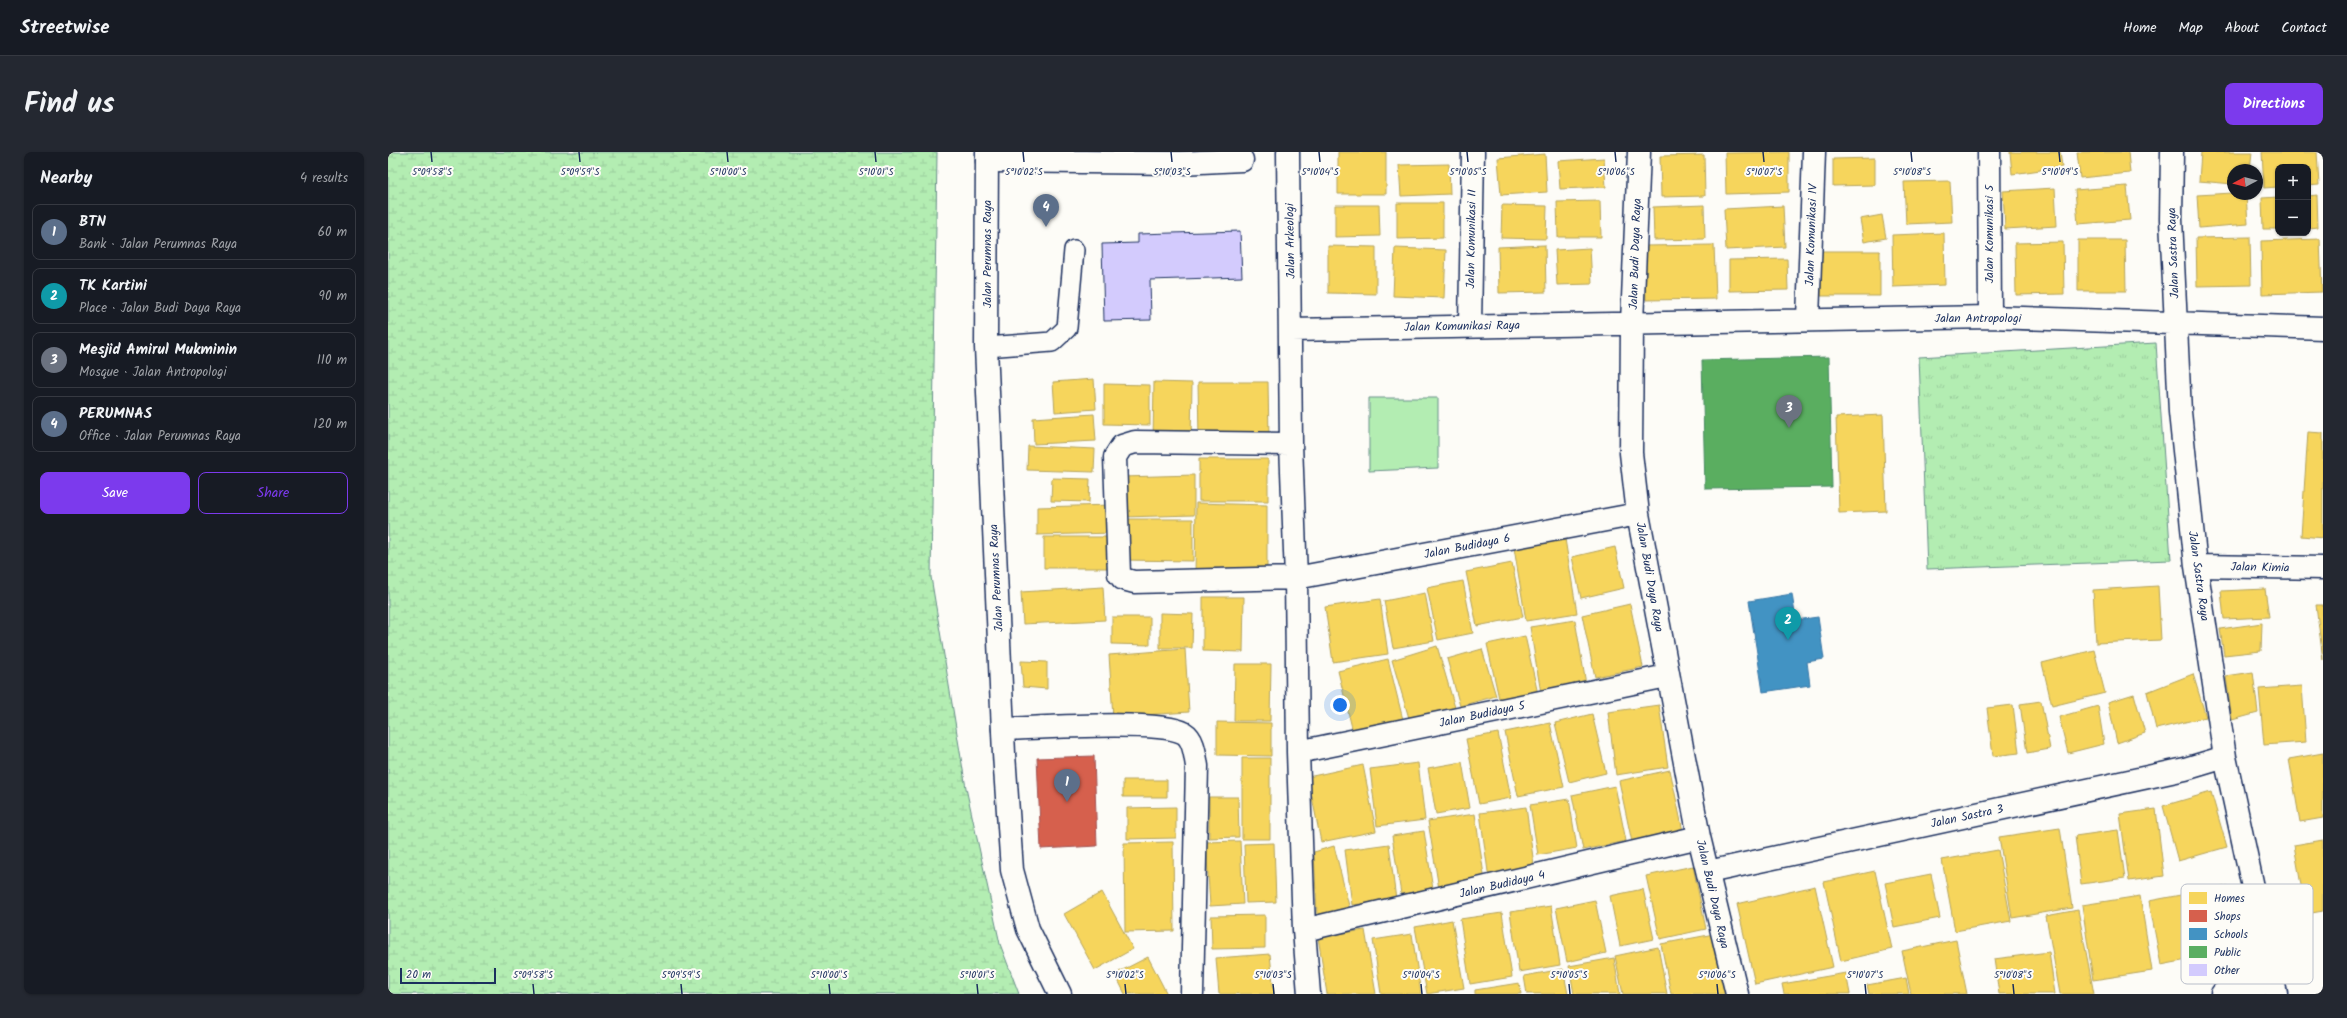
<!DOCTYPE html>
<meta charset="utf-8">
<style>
:root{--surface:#171b24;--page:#242831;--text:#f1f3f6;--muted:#9ea1a6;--line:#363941;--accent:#7c3aed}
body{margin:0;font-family:Kalam,sans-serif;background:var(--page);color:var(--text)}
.controls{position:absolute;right:12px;top:12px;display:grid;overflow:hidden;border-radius:8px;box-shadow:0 1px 3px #0004}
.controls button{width:36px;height:36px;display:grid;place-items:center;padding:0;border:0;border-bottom:1px solid var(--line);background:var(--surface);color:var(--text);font:20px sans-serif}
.compass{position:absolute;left:1839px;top:12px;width:36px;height:36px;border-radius:50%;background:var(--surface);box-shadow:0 1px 3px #0004;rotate:263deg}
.scale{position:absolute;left:12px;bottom:10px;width:96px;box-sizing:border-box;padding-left:4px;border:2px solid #1b2f5e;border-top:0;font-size:11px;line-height:14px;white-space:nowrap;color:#1b2f5e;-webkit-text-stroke:3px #fdfcf7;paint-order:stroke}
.you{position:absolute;left:952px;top:553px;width:14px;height:14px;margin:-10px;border:3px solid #fff;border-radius:50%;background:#1a73e8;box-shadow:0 0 0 6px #1a73e833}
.badge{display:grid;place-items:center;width:26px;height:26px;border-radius:50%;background:var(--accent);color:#fff;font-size:13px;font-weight:700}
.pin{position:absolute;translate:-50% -33px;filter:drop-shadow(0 1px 2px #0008)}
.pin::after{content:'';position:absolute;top:21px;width:14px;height:12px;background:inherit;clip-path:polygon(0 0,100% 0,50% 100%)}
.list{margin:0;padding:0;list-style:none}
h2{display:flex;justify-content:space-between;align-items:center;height:52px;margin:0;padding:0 16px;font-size:17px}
h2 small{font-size:13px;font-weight:400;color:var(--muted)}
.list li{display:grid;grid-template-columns:26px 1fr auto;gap:12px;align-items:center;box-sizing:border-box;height:56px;margin:0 8px 8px;padding:0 8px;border:1px solid var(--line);border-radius:8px}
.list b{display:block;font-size:15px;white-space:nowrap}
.list p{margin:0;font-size:13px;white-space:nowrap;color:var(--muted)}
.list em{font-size:13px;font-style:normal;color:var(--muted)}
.actions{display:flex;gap:8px;padding:12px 16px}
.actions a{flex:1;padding:9px 0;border:1px solid var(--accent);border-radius:8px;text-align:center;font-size:14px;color:var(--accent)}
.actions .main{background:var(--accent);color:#fff}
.map{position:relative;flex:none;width:1935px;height:842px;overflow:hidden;border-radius:8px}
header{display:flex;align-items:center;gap:24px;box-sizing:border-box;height:56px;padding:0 20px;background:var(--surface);border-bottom:1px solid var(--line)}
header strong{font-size:19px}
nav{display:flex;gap:22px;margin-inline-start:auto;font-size:14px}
.intro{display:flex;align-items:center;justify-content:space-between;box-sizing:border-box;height:96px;padding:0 24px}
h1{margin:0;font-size:28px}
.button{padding:10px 18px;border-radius:8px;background:var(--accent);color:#fff;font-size:14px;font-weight:700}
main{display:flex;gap:24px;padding:0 24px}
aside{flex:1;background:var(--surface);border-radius:8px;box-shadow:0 1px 3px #0004}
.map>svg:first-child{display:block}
.green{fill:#b3edb2;stroke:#678e88}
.wetland{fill:url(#wetland-marsh);stroke:#678e88}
.park{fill:url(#park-tufts);stroke:#678e88}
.homes{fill:#f6d55c;stroke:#b4a35d}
.shops{fill:#d6604d;stroke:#9e5152}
.schools{fill:#4393c3;stroke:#3775a5}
.public{fill:#5aae61;stroke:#478860}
.building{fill:#d3cbfd;stroke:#1b2f5e}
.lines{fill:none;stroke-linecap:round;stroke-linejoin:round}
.lane-casing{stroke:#1b2f5e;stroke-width:22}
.street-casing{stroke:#1b2f5e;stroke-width:25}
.secondary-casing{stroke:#1b2f5e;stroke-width:25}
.lane{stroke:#fdfcf7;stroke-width:19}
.street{stroke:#fdfcf7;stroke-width:22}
.secondary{stroke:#fdfcf7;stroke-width:22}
.ticks{fill:none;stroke:#1b2f5e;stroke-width:1.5}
.labels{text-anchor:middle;stroke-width:4;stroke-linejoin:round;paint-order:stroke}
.street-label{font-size:12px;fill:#1b2f5e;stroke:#fdfcf7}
.key{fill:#fdfcf7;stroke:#b9bec9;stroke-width:1}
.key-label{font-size:11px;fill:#1b2f5e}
.ticks-label{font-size:10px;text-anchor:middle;fill:#1b2f5e;stroke:#fdfcf7;stroke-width:4;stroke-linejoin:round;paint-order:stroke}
</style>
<header>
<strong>Streetwise</strong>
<nav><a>Home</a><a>Map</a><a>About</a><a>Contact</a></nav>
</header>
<div class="intro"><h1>Find us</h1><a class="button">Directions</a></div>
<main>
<aside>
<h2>Nearby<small>4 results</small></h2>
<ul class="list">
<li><span class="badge" style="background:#5c6f8a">1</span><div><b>BTN</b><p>Bank · Jalan Perumnas Raya</p></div><em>60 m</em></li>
<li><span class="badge" style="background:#0f9aa8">2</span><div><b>TK Kartini</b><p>Place · Jalan Budi Daya Raya</p></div><em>90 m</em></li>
<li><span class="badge" style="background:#6b7280">3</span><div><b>Mesjid Amirul Mukminin</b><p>Mosque · Jalan Antropologi</p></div><em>110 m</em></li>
<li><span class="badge" style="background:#5c6f8a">4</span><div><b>PERUMNAS</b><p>Office · Jalan Perumnas Raya</p></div><em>120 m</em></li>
</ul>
<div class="actions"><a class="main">Save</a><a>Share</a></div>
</aside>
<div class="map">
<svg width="1935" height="842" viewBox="0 0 1935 842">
<defs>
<pattern id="wetland-marsh" width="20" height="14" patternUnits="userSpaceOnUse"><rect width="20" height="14" fill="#b3edb2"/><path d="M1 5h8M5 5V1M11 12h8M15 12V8" fill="none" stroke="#99cc9c"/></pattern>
<pattern id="park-tufts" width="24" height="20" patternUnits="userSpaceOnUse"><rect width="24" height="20" fill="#b3edb2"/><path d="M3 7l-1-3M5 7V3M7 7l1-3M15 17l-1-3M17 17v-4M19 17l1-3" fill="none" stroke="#99cc9c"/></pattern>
</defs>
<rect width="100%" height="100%" fill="#fdfcf7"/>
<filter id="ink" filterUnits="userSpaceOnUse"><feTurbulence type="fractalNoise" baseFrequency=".025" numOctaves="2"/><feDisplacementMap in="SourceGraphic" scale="8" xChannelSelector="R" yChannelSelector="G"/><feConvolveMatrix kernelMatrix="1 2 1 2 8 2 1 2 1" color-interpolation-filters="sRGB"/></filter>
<g filter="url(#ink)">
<path class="green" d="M981,246H1050V316L981,319Z"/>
<path class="wetland" d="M0,0H549L543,425L578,636L612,792L631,842H0Z"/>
<path class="park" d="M1768,191L1783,408L1539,417L1531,205Z"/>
<path class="homes" d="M950,0H998V42H950Z
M1401,0V40L1338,42L1337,1Z
M1622,0H1672L1674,15L1624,22Z
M1689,0H1740L1742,21L1692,26Z
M1813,0H1864L1862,18H1845V32L1811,29Z
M1874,0H1929L1931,33L1920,34V15H1890V35L1876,36Z
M1157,2L1159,40L1113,43L1110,6Z
M1316,3L1317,44L1273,45L1272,4Z
M1216,6L1218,35L1172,37L1170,9Z
M1487,6V33L1445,34V7Z
M1061,12L1062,42L1013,44L1011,13Z
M1562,29L1564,70L1518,72L1516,30Z
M1739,34L1742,68L1690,72L1687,38Z
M1667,36L1669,74L1617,77L1615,39Z
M1845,41L1858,42L1860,72L1811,76L1809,43Z
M1929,43L1930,75L1920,76V44Z
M1890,45V77H1875L1874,46Z
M1212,49L1213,85H1170L1169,50Z
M1009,51H1055V86L1009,87Z
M947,53H991L992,84L947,85Z
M1114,53L1159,54L1158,87L1113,86Z
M1316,53L1317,87L1266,88L1265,55Z
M1395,54L1397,95L1338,98L1336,57Z
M1494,63L1498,86L1476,90L1472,67Z
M1556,81L1557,133L1505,135L1504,83Z
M1862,85L1863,133L1809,134L1808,86Z
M1932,87L1934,140L1874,142L1873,89Z
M1690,88H1737L1738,139H1690Z
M1675,90L1676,142L1628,143L1627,91Z
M1157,93L1158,140L1111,141L1110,95Z
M1326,93L1328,147L1258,148L1256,94Z
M940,94L988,95V142L940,141Z
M1007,96L1058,98L1056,146L1005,144Z
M1202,96L1204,132L1169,133L1167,98Z
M1433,99H1492V144H1433Z
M1399,107L1400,138L1341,139V108Z
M706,227L708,257L667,260L665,230Z
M766,230L804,231L803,287H765Z
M810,230H880L881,286L811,287Z
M716,232L762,233V273L716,272Z
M706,262L708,289L646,292L645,266Z
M1495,263L1498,359L1451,361L1448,265Z
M1920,280L1935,281V386L1913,384Z
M640,294L707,297L706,320L639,318Z
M811,307H880V349H811Z
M806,323V363L735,365L734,325Z
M664,326L702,327L701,350L663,349Z
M808,351L879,353V424H807Z
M725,353L726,381L649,383V355Z
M735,367H805V409L735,408Z
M656,385H719V416H656Z
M1177,387L1189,461L1138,469L1126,396Z
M1227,395L1236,436L1193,446L1184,405Z
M1124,411L1135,465L1089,474L1078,420Z
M1075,429L1085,481L1050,488L1039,436Z
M1770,434L1773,488L1708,491L1705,438Z
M715,435L717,468L635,472L633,440Z
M1877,437L1881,465L1836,467L1833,439Z
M1037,441L1046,489L1005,496L996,449Z
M815,445H856L855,500L815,499Z
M992,447L1000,502L945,510L937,455Z
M1242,452L1255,515L1207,525L1194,463Z
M1928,453H1935V508Z
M772,461L805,462L804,496H772Z
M724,465H762V493L724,492Z
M1187,468L1198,532L1153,541L1142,475Z
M1874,471L1873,499L1836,503L1832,477Z
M1137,484L1150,542L1112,551L1099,492Z
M1049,494L1068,559L1023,573L1004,508Z
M797,497L801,560L725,565L721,503Z
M1094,497L1108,544L1072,554L1059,507Z
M1706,498L1717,541L1664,554L1654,511Z
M1000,507L1016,572L966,584L950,519Z
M633,509L659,510V537L635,535Z
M847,512H883L882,569H846Z
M1865,520L1870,561L1844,568L1838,524Z
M1805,522L1818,565L1768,577L1759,540Z
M1914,534L1918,590L1876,593L1871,537Z
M1746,542L1757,581L1729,591L1720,550Z
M1653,549L1662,597L1639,601L1632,552Z
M1271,553L1280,615L1228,623L1220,560Z
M1625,553L1631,601L1605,604L1599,556Z
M1710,554L1716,592L1680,601L1671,565Z
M1204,562L1218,621L1181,630L1167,571Z
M829,570L883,571V604L829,603Z
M1162,571L1176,635L1130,644L1117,580Z
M1110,581L1123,646L1091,652L1078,587Z
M1935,601V666L1912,670L1901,607Z
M854,606H882V687H854Z
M1074,610L1082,656L1048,662L1040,616Z
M1030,611L1037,668L989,674L982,617Z
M975,613L988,679L933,690L920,625Z
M1282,618L1296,684L1245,695L1231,629Z
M735,628H779V645H735Z
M1227,634L1238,689L1195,698L1184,643Z
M1823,640L1839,695L1790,709L1775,654Z
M821,645H850L851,685L821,686Z
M1181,647L1189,696L1150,703L1142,653Z
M788,655V686L739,687V656Z
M1138,655L1147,720L1101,727L1092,661Z
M1768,657L1776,724L1741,729L1732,662Z
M1087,662L1097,730L1051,737L1040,669Z
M1672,676L1684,756L1624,766L1611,685Z
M1730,678L1737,726L1693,732L1687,684Z
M1036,679L1045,737L1013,742L1004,684Z
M1935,688V759L1918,762L1906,693Z
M852,689L855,752L822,754L818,690Z
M785,690L786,779L737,780L736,691Z
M886,691L888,750L858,751L856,692Z
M1001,692L1008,748L964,753L957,698Z
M946,694L963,762L929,763L926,700Z
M1610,698L1623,769L1567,779L1554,708Z
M1305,714L1318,777L1272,787L1258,724Z
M1487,719L1504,797L1453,809L1436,730Z
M1543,722L1552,766L1506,775L1497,731Z
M1427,734L1445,815L1367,832L1349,752Z
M1840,734L1852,798L1773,813L1761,749Z
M1255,737L1266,787L1232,794L1222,744Z
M714,740L745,797L707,818L676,762Z
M1752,744L1764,819L1705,828L1694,753Z
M1207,748L1218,801L1179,810L1168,756Z
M1163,754L1172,813L1131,820L1122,760Z
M1690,758L1706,842H1672L1658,764Z
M1114,761L1124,825L1082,832L1072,767Z
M877,763V796L824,797L823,764Z
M1064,768L1076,836L1039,842L1027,775Z
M977,778L988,842H939L930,785Z
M1024,782L1033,842H993L985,788Z
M1326,782L1338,842H1283L1273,792Z
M1568,788L1579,842H1523L1514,799Z
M1270,795L1279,842H1235L1227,804Z
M1661,800L1667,842H1611L1606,807Z
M882,802L886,842H831L828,806Z
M760,805L779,842H737L727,822Z
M1226,806L1232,842H1186L1181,814Z
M1175,817L1180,842H1139L1136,824Z
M1458,821L1462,842H1396L1394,832Z
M1518,826L1521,842H1481L1479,833Z
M1131,831L1133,842H1087V838Z"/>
<path class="shops" d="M706,604L709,694L653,697L649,606Z"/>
<path class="schools" d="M1404,442L1408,468L1430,465L1436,507L1419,510L1422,533L1375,540L1361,449Z"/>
<path class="public" d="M1441,205L1444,335L1317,337L1314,208Z"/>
<path class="building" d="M852,79L854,125L762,128L763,168L716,169L714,92L750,91V82Z"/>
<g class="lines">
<g class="lane-casing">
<path id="lane" d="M598,195L664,190L679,176L686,98"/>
</g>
<g class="street-casing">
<path id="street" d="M900,0L903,292L908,426L910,600L916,778L921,842
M1251,0L1244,171L1243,301L1250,362L1311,685L1349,842
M1601,0L1602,165
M1784,0L1783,67L1792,260L1808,414L1837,605L1888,842
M599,9L792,11L854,8
M1420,167L1426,0
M1082,174L1085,0
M903,178L1602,165L1935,176
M903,292L747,290L734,294L727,305L731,422L735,427L746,430L908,426L1250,362
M1808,414L1935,416
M615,577C649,576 772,567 796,581C806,587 807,603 809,614L804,842
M910,600L1279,524
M1320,720L1797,617L1837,605
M916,778L1311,685
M1834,842L1886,829"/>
</g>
<g class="secondary-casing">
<path id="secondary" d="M599,0L598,195L616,602L624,718L640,777L672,842"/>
</g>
<use href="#lane" class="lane"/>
<use href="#street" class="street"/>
<use href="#secondary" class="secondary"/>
</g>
</g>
<path class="ticks" d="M43,0L44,10M191,0L192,10M339,0L340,10M487,0L488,10M635,0L636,10M783,0L784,10M931,0L932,10M1079,0L1080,10M1227,0L1228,10M1375,0L1376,10M1523,0L1524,10M1671,0L1672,10M145,832L146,842M293,832L294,842M441,832L442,842M589,832L590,842M737,832L738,842M885,832L886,842M1033,832L1034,842M1181,832L1182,842M1329,832L1330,842M1477,832L1478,842M1625,832L1626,842"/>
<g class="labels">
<g class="street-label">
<text transform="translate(1601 82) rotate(-90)" y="4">Jalan Komunikasi 5</text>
<text transform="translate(1423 83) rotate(-88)" y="4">Jalan Komunikasi IV</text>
<text transform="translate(1083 87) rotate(-89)" y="4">Jalan Komunikasi II</text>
<text transform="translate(902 89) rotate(-91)" y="4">Jalan Arkeologi</text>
<text transform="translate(1785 101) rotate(-92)" y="4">Jalan Sastra Raya</text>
<text transform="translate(599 102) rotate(-90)" y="4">Jalan Perumnas Raya</text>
<text transform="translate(1247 102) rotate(-88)" y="4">Jalan Budi Daya Raya</text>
<text x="1590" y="170">Jalan Antropologi</text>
<text transform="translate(1074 174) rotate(-1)" y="4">Jalan Komunikasi Raya</text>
<text transform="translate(1079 394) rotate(-11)" y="4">Jalan Budidaya 6</text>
<text transform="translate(1872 415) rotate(1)" y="4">Jalan Kimia</text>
<text transform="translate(1811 424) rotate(82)" y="4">Jalan Sastra Raya</text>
<text transform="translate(1262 425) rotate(80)" y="4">Jalan Budi Daya Raya</text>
<text transform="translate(608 426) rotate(-93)" y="4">Jalan Perumnas Raya</text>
<text transform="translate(1094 562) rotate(-12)" y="4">Jalan Budidaya 5</text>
<text transform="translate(1579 664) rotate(-12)" y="4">Jalan Sastra 3</text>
<text transform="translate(1114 732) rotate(-13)" y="4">Jalan Budidaya 4</text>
<text transform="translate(1325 742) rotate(77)" y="4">Jalan Budi Daya Raya</text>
</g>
</g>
<rect x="1793" y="732" width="132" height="100" rx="6" class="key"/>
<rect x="1801" y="740" width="18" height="12" fill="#f6d55c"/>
<rect x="1801" y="758" width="18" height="12" fill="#d6604d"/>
<rect x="1801" y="776" width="18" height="12" fill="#4393c3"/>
<rect x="1801" y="794" width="18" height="12" fill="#5aae61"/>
<rect x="1801" y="812" width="18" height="12" fill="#d3cbfd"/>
<g class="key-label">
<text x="1826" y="750">Homes</text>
<text x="1826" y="768">Shops</text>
<text x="1826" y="786">Schools</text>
<text x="1826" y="804">Public</text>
<text x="1826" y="822">Other</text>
</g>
<g class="ticks-label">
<text x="44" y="23">5°09'58"S</text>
<text x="192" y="23">5°09'59"S</text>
<text x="340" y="23">5°10'00"S</text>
<text x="488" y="23">5°10'01"S</text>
<text x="636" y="23">5°10'02"S</text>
<text x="784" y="23">5°10'03"S</text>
<text x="932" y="23">5°10'04"S</text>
<text x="1080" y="23">5°10'05"S</text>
<text x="1228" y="23">5°10'06"S</text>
<text x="1376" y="23">5°10'07"S</text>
<text x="1524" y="23">5°10'08"S</text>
<text x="1672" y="23">5°10'09"S</text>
<text x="145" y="826">5°09'58"S</text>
<text x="293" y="826">5°09'59"S</text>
<text x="441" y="826">5°10'00"S</text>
<text x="589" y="826">5°10'01"S</text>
<text x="737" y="826">5°10'02"S</text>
<text x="885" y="826">5°10'03"S</text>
<text x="1033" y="826">5°10'04"S</text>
<text x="1181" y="826">5°10'05"S</text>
<text x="1329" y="826">5°10'06"S</text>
<text x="1477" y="826">5°10'07"S</text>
<text x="1625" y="826">5°10'08"S</text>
</g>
</svg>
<div class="controls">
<button>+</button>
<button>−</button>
</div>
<svg class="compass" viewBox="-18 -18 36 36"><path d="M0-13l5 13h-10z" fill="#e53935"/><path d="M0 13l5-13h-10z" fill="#9ea1a6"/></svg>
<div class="scale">20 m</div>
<div class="you"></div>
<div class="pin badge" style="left:679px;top:650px;background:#5c6f8a">1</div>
<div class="pin badge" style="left:1400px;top:488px;background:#0f9aa8">2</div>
<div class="pin badge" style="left:1401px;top:276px;background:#6b7280">3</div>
<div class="pin badge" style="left:658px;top:75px;background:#5c6f8a">4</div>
</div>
</main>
